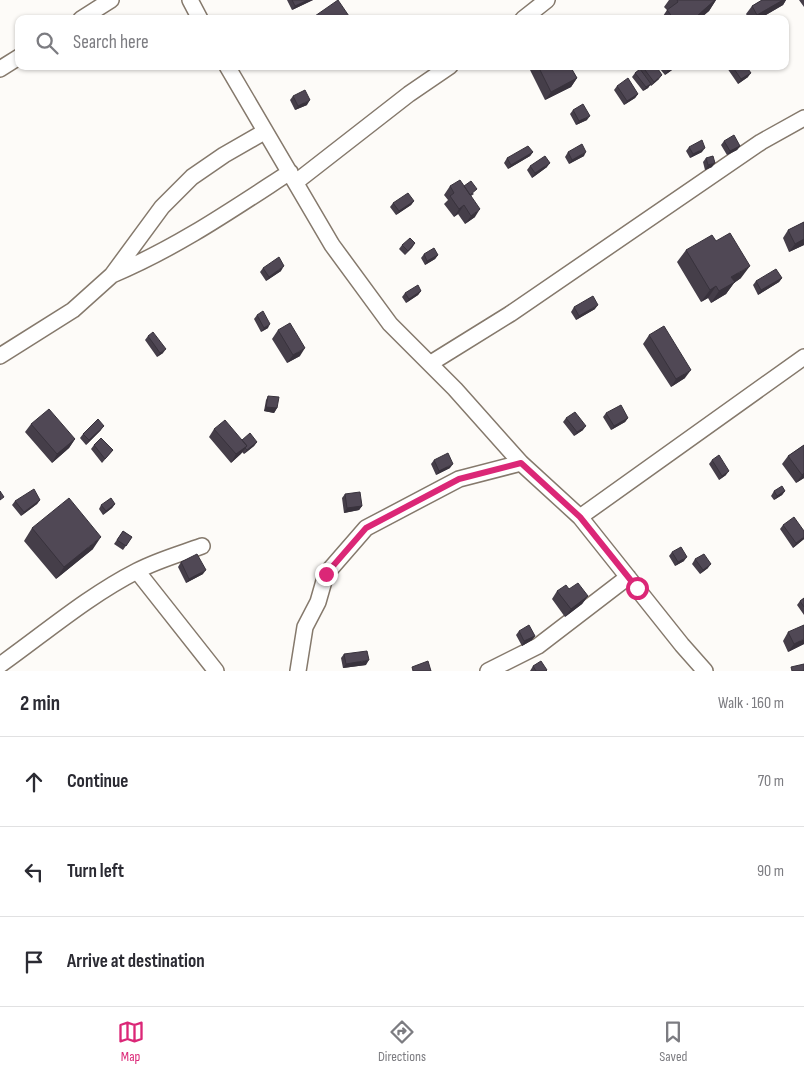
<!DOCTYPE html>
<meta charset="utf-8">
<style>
:root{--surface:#fff;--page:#f2f2f3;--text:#2b2b33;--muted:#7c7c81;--line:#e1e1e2;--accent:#db2777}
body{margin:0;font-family:"Sofia Sans Condensed",sans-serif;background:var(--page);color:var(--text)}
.stop{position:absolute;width:15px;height:15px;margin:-11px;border:4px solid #db2777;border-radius:50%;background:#fff}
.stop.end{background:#db2777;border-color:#fff;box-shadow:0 1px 5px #0008}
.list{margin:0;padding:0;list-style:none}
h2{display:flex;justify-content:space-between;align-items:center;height:65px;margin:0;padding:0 20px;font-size:21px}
h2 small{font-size:16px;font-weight:400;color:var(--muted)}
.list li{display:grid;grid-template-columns:32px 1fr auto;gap:15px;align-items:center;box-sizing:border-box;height:90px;padding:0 20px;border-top:1px solid var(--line)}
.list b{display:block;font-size:19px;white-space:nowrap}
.list em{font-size:16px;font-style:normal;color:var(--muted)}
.icon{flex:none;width:28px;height:28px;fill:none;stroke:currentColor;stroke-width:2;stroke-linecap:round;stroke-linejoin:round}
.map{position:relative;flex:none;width:804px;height:671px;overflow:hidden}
.search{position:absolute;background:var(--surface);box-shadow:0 1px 4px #0004;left:15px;right:15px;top:15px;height:55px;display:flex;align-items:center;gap:12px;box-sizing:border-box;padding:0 18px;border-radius:10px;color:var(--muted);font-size:19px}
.sheet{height:335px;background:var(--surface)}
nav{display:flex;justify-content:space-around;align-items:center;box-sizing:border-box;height:70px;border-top:1px solid var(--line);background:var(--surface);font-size:14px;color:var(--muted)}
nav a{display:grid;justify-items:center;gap:2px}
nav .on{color:var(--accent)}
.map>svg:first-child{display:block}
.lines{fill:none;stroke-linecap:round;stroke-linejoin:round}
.minor-casing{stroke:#85796c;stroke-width:18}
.minor{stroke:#fff;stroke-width:15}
.wall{fill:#453e49}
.shaded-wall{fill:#38323c}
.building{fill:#504855;stroke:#38323c}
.route{stroke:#db2777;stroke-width:6}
</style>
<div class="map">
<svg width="804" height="671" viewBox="0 0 804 671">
<rect width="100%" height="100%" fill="#fdfbf8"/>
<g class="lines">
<g class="minor-casing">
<path id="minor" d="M190,0L200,19
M81,19L111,0
M523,19L547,0
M227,66L332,245L390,324L455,389L521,463L580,517L682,645L705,671
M0,69L19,57
M296,182L409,94L450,66
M112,275C178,247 230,211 290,172
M0,356L73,310L112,275L162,207L192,177L224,155L264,132
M431,363L510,314L761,142L804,118
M580,517L804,357
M137,571L216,671
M0,665C45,633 88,596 137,571C158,560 180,554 202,546
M298,671L305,627L318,602L326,574L366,528L459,479L521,463
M488,671L538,646L628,577"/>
</g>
<use href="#minor" class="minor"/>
</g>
<path class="wall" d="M287,0H313L292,10Z
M669,0H716L709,11L701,18L702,19H661L667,10L664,7Z
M762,0H786L783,5L759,19H749L746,14L752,6Z
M799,0H804V7Z
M528,66H570L577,78L571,87L545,100Z
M642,66L659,79L651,86L650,85L648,88L643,91L632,77L635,73L640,69Z
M662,66H674L672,70L665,75L660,69Z
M728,66H746L748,77L738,84L727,68Z
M617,86L638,94L635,98L624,105L614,90Z
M293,96L307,105L295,110L290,100Z
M573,110L587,120L576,125L570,114Z
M724,141L740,146L737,150L727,155L721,145Z
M689,147L702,152L690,158L686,151Z
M533,152L530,156L508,169L504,163L507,158Z
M568,152L584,156L569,164L565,157Z
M706,158L712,167L705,170L703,162Z
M530,166L547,167L532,178L527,170Z
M450,186H464L474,194L471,196L475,217L465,224L458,214L454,217L444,204L448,200L444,195Z
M414,201L411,205L396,215L390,207L393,203Z
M804,222V245L789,252L783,238L788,230Z
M716,241L741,278L734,283L726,294L711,303L708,298L701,302L677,262L686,250Z
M415,243L412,248L405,255L399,249L402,245Z
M424,254L438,255L435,259L425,265L421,258Z
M263,268L281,271L266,281L260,272Z
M782,278L779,282L758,295L753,285L756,281Z
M421,291L418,295L406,303L402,297L405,293Z
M574,307L595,309L576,320L571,312Z
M257,315L268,328L261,332L254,319Z
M278,330L300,356L287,363L272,339Z
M649,335L685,378L671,387L643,344Z
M148,336L163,353L157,357L145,340Z
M268,396L277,408L274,413L264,411L266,400Z
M606,413L628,418L625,422L611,430L603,417Z
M566,418L583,430L574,436L563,422Z
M31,424L75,439L69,448L52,463L25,432Z
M214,429L242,440L257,442L254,446L244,454L242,452L231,463L209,437Z
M101,430L86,445L80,438L83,434Z
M94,445L113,450L102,463L91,449Z
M804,445V478L796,483L782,464L788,456Z
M434,460L450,468L436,475L431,464Z
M712,460L726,475L719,480L709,464Z
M774,491H785L782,495L774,500L771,496Z
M345,494L362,506L359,510L344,513L342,498Z
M40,500L37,504L21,516L12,505L15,501Z
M115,504L112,508L103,515L99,509L101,505Z
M783,525L804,539L793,548L780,529Z
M32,528L93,549L56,579L24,541Z
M123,531L132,537L123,550L114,544Z
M672,552L684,561L675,566L669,556Z
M695,559L708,568L700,574L692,564Z
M181,562L203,574L186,583L178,567Z
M569,589L588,596L582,604L565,617L552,599L557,591Z
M804,598V615L797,605L800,601Z
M519,631L535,636L532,640L522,646L516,635Z
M788,632L804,644L788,652L783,641Z
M344,654L366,665L343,668L341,658Z
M533,666L546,671H530Z"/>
<path class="shaded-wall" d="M308,0H313L292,10L295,6Z
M715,0H716L709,11L699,19L698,15Z
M783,0H786L783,5L759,19H754L757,15Z
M674,66L672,70L665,75L668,71Z
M751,73L748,77L738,84L741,79Z
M662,75L659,79L651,86L654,82Z
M577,78L571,87L545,100L551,92Z
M651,84L648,88L643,91L646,87Z
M638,94L635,98L624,105L627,101Z
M310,100L307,105L295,110L298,106Z
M590,116L587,120L576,125L579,121Z
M740,146L737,150L727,155L730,151Z
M705,148L702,152L690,158L693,154Z
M533,152L530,156L508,169L511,165Z
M586,152L584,156L569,164L572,160Z
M550,163L547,167L532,178L535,173Z
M715,163L712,167L705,170L708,165Z
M414,201L411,205L396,215L399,211Z
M464,205L458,214L454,217L459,209Z
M480,209L475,217L465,224L471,216Z
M804,239V245L789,252L795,244Z
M438,255L435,259L425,265L427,261Z
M284,266L281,271L266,281L269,277Z
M750,266L741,278L734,283L726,294L711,303L719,291L731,277Z
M782,278L779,282L758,295L761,290Z
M716,286L708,298L701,302L710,290Z
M421,291L418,295L406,303L409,299Z
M598,305L595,309L576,320L579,316Z
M270,324L268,328L261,332L264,328Z
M305,348L300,356L287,363L293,355Z
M166,349L163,353L157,357L160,353Z
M691,370L685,378L671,387L676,379Z
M266,407L277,408L274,413L264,411Z
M628,418L625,422L611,430L614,426Z
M104,426L101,430L86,445L89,440Z
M586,426L583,430L574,436L577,432Z
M75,439L69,448L52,463L57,454Z
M257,442L254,446L244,454L247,450Z
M247,446L241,454L231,463L236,454Z
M453,464L450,468L436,475L439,471Z
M729,471L726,475L719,480L722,476Z
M804,473V478L796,483L802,475Z
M785,491L782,495L774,500L777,496Z
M40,500L37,504L21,516L24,512Z
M115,504L112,508L103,515L106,511Z
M362,506L359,510L344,513L347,508Z
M101,537L93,549L56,579L64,567Z
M804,537V539L793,548L796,543Z
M687,557L684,561L675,566L678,562Z
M711,564L708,568L700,574L703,570Z
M206,570L203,574L186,583L189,579Z
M588,596L582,604L565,617L571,609Z
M535,636L532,640L522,646L524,641Z
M804,639V644L788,652L794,644Z
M369,660L366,665L343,668L346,664Z"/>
<path class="building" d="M292,0H308L295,6Z
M338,0L351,19H317L315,16Z
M677,0H715L698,15L701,19H674L667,10L678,2Z
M762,0H783L757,15L752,6Z
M538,66H570L577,78L551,92Z
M642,66H656L662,75L654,82Z
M664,66H674L668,71Z
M732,66H746L751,73L741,79Z
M640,69L651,84L646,87L635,73Z
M628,78L638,94L627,101L617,86Z
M305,90L310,100L298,106L293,96Z
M583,104L590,116L579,121L573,110Z
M734,135L740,146L730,151L724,141Z
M702,140L705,148L693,154L689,147Z
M582,144L586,152L572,160L568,152Z
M528,146L533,152L511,165L507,158Z
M545,156L550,163L535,173L530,166Z
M713,156L715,163L708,165L706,158Z
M460,180L480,209L471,216L464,205L459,209L450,196L454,193L450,186Z
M471,181L477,189L470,195L464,186Z
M408,193L414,201L399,211L393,203Z
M804,222V239L795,244L788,230Z
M730,233L750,266L731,277L735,282L719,291L716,286L710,290L686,250L712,235L716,241Z
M410,238L415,243L408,251L402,245Z
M434,248L438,255L427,261L424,254Z
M279,257L284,266L269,277L263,268Z
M776,269L782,278L761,290L756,281Z
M418,285L421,291L409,299L405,293Z
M593,296L598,305L579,316L574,307Z
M263,311L270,324L264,328L257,315Z
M290,323L305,348L293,355L278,330Z
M664,326L691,370L676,379L649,335Z
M153,332L166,349L160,353L148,336Z
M268,396L279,397L277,408L266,407Z
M621,405L628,418L614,426L606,413Z
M49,409L75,439L57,454L31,424Z
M575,412L586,426L577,432L566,418Z
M98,419L104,426L89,440L83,434Z
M225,420L247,446L236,454L214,429Z
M250,433L257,442L247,450L245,448L247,446L242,440Z
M101,438L113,450L105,459L94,445Z
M804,445V473L802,475L788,456Z
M448,453L453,464L439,471L434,460Z
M719,455L729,471L722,476L712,460Z
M782,486L785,491L777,496L774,491Z
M34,489L40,500L24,512L15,501Z
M0,491L4,497L0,500Z
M360,492L362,506L347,508L345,494Z
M69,498L101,537L64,567L32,528Z
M111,498L115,504L106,511L101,505Z
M794,517L804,531V537L796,543L783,525Z
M123,531L132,537L126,546L117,540Z
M681,547L687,557L678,562L672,552Z
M197,554L206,570L189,579L181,562Z
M704,554L711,564L703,570L695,559Z
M578,583L588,596L571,609L557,591L566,585L569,589Z
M804,598V607L800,601Z
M529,625L535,636L524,641L519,631Z
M804,625V639L794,644L788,632Z
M367,651L369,660L346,664L344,654Z
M428,661L431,671H413L412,667Z
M541,661L547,670L546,671H536L533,666Z
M804,664V671H792L791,667Z"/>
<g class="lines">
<path class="route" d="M326,574L366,528L459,479L521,463L580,517L637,588"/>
</g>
</svg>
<div class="stop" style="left:637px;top:588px"></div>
<div class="stop end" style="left:326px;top:574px"></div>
<div class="search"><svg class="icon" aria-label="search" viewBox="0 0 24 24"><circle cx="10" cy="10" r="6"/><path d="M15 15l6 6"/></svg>Search here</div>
</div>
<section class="sheet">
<h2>2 min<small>Walk · 160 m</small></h2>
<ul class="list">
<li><svg class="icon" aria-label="ahead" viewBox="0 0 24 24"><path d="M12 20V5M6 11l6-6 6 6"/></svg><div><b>Continue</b></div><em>70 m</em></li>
<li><svg class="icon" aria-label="left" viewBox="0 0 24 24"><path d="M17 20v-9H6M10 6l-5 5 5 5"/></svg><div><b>Turn left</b></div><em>90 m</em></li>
<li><svg class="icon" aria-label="arrive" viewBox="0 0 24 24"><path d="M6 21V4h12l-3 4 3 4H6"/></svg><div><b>Arrive at destination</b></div></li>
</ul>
</section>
<nav>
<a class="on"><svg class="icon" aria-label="map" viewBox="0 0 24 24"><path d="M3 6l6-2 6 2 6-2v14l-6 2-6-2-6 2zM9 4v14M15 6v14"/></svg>Map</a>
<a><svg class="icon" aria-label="directions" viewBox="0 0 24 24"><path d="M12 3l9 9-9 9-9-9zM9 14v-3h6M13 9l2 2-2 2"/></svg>Directions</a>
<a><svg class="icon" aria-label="saved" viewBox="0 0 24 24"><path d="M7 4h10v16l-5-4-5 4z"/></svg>Saved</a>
</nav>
